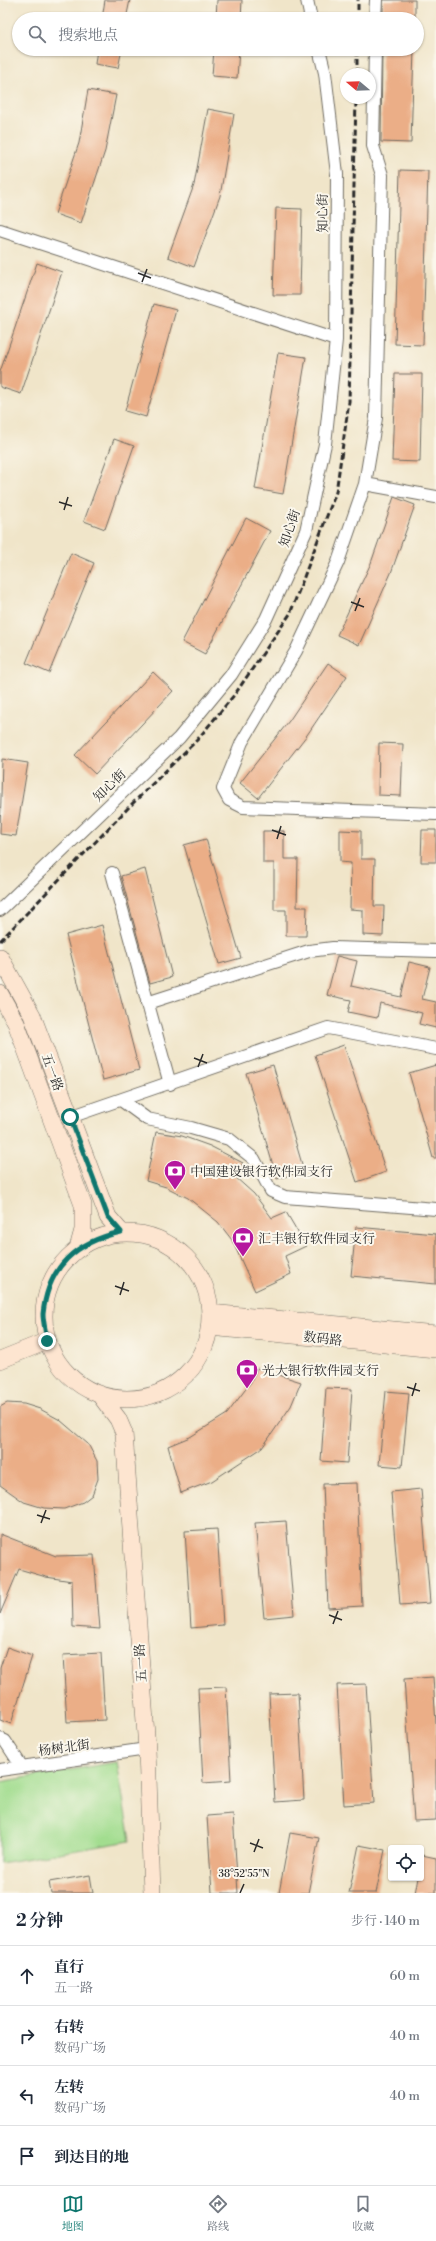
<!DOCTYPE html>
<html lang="zh">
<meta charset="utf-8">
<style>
:root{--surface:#fff;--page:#f2f2f3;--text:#1f2937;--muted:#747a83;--line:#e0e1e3;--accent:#0f766e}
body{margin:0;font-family:"Libre Bodoni","Noto Serif SC",serif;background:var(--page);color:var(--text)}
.controls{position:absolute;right:12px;bottom:12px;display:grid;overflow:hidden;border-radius:4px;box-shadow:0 1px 3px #0004}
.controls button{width:36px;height:36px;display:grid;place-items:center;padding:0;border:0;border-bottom:1px solid var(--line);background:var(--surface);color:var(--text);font:20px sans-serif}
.compass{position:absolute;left:340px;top:68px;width:36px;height:36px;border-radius:50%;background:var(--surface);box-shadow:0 1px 3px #0004;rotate:289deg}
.stop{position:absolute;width:12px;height:12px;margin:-9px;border:3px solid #0f766e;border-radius:50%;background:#fff}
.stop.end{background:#0f766e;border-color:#fff;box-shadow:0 1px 4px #0008}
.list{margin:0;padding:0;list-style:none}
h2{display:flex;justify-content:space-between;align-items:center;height:52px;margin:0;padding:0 16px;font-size:17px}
h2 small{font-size:13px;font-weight:400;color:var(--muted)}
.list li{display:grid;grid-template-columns:26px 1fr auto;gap:12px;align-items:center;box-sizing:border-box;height:60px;padding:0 16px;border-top:1px solid var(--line)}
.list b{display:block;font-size:15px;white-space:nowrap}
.list p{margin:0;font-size:13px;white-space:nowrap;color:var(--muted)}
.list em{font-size:13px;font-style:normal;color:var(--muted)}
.icon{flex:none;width:22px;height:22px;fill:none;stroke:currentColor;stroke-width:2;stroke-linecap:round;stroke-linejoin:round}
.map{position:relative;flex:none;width:436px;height:1893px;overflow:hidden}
.search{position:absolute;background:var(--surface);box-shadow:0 1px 3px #0004;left:12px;right:12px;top:12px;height:44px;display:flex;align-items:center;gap:10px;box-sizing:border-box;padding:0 14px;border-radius:22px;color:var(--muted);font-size:15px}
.sheet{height:292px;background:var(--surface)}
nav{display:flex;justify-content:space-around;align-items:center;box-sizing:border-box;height:56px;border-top:1px solid var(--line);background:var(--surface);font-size:11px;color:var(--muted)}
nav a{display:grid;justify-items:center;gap:2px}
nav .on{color:var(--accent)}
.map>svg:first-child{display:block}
.green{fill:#a2dd8f;stroke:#66845d}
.building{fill:#ebae87}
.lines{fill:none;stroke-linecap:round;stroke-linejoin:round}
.street-casing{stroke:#706c62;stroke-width:14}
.secondary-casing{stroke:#706c62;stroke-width:18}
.street{stroke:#fff;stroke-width:12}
.secondary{stroke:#fde5d0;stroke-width:17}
.rail{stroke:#2b2b2b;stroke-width:3;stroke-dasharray:6 3;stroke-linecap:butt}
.route{stroke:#0f766e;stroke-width:5}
.ticks{fill:none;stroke:#2b2b2b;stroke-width:1.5}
.labels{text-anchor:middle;stroke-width:4;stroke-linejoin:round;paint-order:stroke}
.street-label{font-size:13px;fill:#2b2b2b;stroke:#fbf7ec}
.poi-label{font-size:13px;fill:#2b2b2b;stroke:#fbf7ec;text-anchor:start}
.ticks-label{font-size:10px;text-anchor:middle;fill:#2b2b2b;stroke:#fbf7ec;stroke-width:4;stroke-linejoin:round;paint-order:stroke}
</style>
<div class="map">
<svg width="436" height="1893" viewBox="0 0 436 1893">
<rect width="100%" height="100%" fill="#fbf7ec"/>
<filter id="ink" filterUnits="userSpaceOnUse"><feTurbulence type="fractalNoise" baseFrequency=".025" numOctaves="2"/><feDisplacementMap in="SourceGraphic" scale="8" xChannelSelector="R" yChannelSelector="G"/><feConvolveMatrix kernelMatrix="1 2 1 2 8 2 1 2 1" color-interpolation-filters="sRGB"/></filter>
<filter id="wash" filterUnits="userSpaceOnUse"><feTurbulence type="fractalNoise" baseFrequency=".012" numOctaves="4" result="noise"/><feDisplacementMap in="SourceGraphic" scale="16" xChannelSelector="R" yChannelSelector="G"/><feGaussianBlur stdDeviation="0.9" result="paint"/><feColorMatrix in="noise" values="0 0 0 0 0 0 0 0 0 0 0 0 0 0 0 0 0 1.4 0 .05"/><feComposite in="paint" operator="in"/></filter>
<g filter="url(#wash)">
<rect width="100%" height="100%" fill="#f0e5c9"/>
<path class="green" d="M117,1762L130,1841L0,1863V1782Z"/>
<g id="blocks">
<path class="building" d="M105,0H130L126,19H102Z
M217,0H242L241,19H216Z
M383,0H415V19H383Z
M97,49H122L118,68L95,64Z
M214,49H239L237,78L212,76Z
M382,49H414L411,143L381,142Z
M88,90L116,95L105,151L81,223L55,214L79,143Z
M208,109L234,114L220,196L194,267L168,257L194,185Z
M400,170L428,171L423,345L395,344Z
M276,208L302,209L300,295H273Z
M37,263L62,272L21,394L0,387V372Z
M154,304L176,310L146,417L125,411Z
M278,353L306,357L283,494L255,489Z
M395,374H422L420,462L392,461Z
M114,439L134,446L105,529L84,521Z
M394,497L415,505L391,573L359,645L337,635L371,563Z
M246,518L270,531L205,654L182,642Z
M71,553L94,563L49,673L26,663Z
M328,663L347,676L307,735L258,798L240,783L289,721Z
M153,672L173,691L95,774L75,755Z
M379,743L403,744L401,796L378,795Z
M2,759L28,763L16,836L0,834Z
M340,830L361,831V859H375L374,906H384L383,936L363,935V910L350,909L351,863L340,862Z
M422,830H436V862H421Z
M263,831H284V859H298L297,907H307L306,936H286V910H274V863H263Z
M206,839L241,958L219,964L184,845Z
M145,869L172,977L150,983L121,876Z
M102,925L139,1070L103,1080L66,935Z
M337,956L357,961L351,986L401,997L409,962L430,967L422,999L436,1002V1028L419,1024L422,1013L380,1003L377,1018L348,1012L351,1000L327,995Z
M344,1045L386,1172L357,1182L315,1055Z
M273,1065L304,1171L277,1179L246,1073Z
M436,1065V1158H433L409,1073Z
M156,1132L182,1136L210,1146L243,1163L234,1176L254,1194L272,1218L286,1212L306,1246L285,1256L291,1274L255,1291L232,1240L218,1222L188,1198L166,1187L146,1181Z
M356,1227L436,1234V1284L351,1276Z
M257,1368L301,1382L291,1406L262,1448L212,1481L181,1493L168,1446L190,1437L227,1414L251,1382Z
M326,1388L352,1389L347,1463L321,1461Z
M386,1391L409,1393L402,1467L379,1465Z
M7,1403L24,1404L40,1409L60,1420L88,1444L97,1461L98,1479L92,1495L83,1502L64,1509L44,1508L24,1502L0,1485V1407Z
M357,1483L362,1606L328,1608L323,1484Z
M421,1489L430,1603L400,1605L391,1492Z
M286,1521L294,1615L264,1618L255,1523Z
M217,1529L223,1625L191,1628L185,1531Z
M0,1534L56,1556L94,1555L100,1629L73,1627L72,1581L46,1577L19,1569L0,1614Z
M7,1647L32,1656L11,1724L0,1720V1668Z
M101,1653L105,1720L67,1722L63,1655Z
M433,1677L436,1725V1820L414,1821L404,1679Z
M366,1684L374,1803L344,1805L337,1685Z
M226,1687L231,1781L203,1783L198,1688Z
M298,1693L304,1800L275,1802L269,1694Z
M233,1814L238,1893H212L207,1816Z
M290,1833L319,1838L308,1893H279Z
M359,1845L385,1850L376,1893H349Z
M422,1855L436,1858V1893H415L418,1878H421Z
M90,1875L93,1893H51L49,1882Z"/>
</g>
</g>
<g filter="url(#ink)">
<use href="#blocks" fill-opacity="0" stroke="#706c62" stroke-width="1"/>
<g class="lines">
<g class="street-casing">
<path id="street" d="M307,0L311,19
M375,19L376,0
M375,49L373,146L382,175L376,418L365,484L338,562L296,651L242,742L223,789L229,800L243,807L436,814
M0,230L336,340
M365,484L436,497
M112,873L170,1084
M0,910L179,738L231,675L266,619L306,531L325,444L336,340L337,174L325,73L319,49
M147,1003L309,951L333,948L436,951
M121,1100L147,1119L191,1128L229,1139L254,1159L271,1191L285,1197L436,1209
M70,1117L328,1028L436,1049
M0,1739L5,1741L22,1767
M0,1770L147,1749"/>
</g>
<g class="secondary-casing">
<path id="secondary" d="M0,957L32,1015L108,1217L121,1232
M0,994L16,1023L83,1205V1230L78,1248
M44 1316a83 83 0 1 1 166 0a83 83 0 1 1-166 0Z
M210,1313L436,1334
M210,1327L436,1349
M0,1360L47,1341
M100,1395L118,1419L124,1433L147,1749L152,1893"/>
</g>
<use href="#street" class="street"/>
<use href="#secondary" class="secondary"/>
<path class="rail" d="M358,19V0
M357,74V49
M0,941L130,806L197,740L235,694L290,614L336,492L349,402L356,98"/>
</g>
</g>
<g class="lines" filter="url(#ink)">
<path class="route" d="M47,1341C46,1332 43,1322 43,1314C48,1266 76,1242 121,1232L108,1217L70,1117"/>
</g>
<path class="ticks" d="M138,273L151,278M142,282L147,269M59,502L72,506M64,510L68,497M351,602L364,607M355,611L360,598M272,830L286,835M277,839L281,826M194,1058L207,1063M198,1067L203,1054M115,1286L129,1291M120,1295L124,1282M407,1387L420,1391M412,1396L416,1383M37,1515L50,1519M41,1523L46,1510M329,1615L342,1620M333,1624L338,1611M250,1843L263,1848M254,1852L259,1839M240,1893L244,1884"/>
<defs>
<g id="bank-pin" transform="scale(1.15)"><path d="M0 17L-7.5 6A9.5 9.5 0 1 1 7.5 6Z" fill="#b5179e" stroke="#fbf7ec"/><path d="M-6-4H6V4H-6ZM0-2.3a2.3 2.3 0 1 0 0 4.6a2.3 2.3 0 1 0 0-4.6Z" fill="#fff"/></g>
</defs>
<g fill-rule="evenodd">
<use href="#bank-pin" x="175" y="1171"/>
<use href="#bank-pin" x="243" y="1238"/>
<use href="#bank-pin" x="247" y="1370"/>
</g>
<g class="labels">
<g class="street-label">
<text transform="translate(322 213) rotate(-90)" y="5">知心街</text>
<text transform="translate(289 528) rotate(-71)" y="5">知心街</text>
<text transform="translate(109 785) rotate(-44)" y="5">知心街</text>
<text transform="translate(53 1072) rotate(70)" y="5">五一路</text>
<text transform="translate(323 1338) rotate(6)" y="5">数码路</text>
<text transform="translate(140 1663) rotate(-94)" y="5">五一路</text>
<text transform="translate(64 1747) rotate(-8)" y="5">杨树北街</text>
</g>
<g class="poi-label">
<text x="190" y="1176">中国建设银行软件园支行</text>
<text x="258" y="1243">汇丰银行软件园支行</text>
<text x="262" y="1375">光大银行软件园支行</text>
</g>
</g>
<g class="ticks-label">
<text x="244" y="1877">38°52'55"N</text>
</g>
</svg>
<div class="controls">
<button><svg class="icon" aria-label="locate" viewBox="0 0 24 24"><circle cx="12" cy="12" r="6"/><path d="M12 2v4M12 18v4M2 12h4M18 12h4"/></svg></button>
</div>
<svg class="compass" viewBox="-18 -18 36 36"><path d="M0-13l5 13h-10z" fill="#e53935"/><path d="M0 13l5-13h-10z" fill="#747a83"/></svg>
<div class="stop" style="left:70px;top:1117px"></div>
<div class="stop end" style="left:47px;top:1341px"></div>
<div class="search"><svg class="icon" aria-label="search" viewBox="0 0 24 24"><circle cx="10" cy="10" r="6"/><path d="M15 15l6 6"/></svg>搜索地点</div>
</div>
<section class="sheet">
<h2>2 分钟<small>步行 · 140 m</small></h2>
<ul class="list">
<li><svg class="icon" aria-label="ahead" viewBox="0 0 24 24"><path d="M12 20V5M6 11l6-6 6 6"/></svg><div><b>直行</b><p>五一路</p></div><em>60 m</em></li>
<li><svg class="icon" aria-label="right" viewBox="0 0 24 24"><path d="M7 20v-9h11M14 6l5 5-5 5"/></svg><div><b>右转</b><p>数码广场</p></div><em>40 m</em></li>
<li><svg class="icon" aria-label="left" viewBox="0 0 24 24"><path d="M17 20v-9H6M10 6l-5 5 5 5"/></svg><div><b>左转</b><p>数码广场</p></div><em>40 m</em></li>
<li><svg class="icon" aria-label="arrive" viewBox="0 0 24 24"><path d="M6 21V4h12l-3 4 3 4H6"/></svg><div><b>到达目的地</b></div></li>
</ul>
</section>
<nav>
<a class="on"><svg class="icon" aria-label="map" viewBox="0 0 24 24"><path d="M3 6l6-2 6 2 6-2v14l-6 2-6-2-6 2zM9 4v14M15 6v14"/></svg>地图</a>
<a><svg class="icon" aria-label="directions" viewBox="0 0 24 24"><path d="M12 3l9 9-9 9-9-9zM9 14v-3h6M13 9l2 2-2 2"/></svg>路线</a>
<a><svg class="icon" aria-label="saved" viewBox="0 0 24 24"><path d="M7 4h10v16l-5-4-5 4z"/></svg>收藏</a>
</nav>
